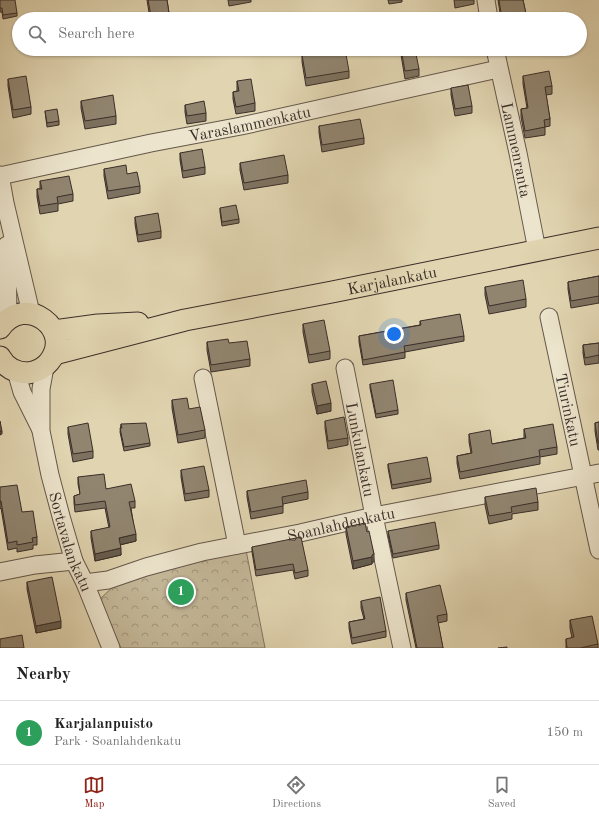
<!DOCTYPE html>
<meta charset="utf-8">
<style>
:root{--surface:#fff;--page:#f2f2f2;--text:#222;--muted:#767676;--line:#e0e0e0;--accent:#8f2418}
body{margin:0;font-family:"Old Standard TT",serif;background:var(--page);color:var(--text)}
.you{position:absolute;left:394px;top:334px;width:14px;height:14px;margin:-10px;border:3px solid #fff;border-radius:50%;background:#1a73e8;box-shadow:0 0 0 6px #1a73e833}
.badge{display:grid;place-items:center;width:26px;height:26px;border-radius:50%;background:var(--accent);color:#fff;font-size:13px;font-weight:700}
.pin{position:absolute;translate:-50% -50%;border:2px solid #fff;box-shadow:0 1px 4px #0006}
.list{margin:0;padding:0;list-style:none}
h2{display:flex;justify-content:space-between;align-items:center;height:52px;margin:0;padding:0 16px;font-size:17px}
h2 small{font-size:13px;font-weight:400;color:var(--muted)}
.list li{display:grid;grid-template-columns:26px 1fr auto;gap:12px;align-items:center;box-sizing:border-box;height:64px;padding:0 16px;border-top:1px solid var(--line)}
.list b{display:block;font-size:15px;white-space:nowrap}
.list p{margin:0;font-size:13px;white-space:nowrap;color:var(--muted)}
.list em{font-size:13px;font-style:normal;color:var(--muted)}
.icon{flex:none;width:22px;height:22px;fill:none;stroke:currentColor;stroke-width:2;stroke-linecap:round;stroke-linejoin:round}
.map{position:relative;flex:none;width:599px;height:648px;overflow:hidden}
.search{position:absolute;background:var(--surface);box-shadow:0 1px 3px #0004;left:12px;right:12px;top:12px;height:44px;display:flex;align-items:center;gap:10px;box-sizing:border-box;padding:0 14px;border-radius:22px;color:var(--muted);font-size:15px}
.sheet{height:116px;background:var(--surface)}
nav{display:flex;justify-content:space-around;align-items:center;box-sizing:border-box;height:56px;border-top:1px solid var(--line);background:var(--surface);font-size:11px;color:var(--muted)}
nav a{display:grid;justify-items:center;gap:2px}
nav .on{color:var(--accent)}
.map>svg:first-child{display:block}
.park{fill:url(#park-crowns);stroke:#807462}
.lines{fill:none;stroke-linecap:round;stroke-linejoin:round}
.minor-casing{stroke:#64584b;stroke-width:19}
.major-casing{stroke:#3b2e29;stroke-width:23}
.minor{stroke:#ece4cc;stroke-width:17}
.major{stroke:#e1d5b1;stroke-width:21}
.wall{fill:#7d7260;stroke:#3b2e29}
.shaded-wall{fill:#665d4e;stroke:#3b2e29}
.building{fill:#918570;stroke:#3b2e29}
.labels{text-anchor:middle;stroke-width:3;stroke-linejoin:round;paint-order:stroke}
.street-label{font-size:16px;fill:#3b2e29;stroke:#ece4cc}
</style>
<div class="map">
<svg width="599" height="648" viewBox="0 0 599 648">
<defs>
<pattern id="park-crowns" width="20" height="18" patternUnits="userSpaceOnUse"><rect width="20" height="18" fill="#c5b99a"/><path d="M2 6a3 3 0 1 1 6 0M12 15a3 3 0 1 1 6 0" fill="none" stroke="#a1977e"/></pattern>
</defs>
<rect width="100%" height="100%" fill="#e1d5b1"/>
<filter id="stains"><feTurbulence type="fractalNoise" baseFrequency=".005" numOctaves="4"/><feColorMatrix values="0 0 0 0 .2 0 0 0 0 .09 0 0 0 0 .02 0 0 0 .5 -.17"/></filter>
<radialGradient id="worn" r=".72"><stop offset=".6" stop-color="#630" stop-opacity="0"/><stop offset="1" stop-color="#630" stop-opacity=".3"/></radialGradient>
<path class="park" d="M246,550L265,648H121L99,600L117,583L174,565Z"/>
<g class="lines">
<g class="minor-casing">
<g id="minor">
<path d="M486,0L489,19"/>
<path id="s1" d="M495,49L518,153L537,250"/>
<path d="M0,175L5,203L31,313"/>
<path id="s2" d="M0,176L151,143L241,126L498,69"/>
<path d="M7,245L8,319"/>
<path id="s3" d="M549,317L599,550"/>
<path id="s4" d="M45,367L41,389V431L50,475L62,520L74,561L85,583L111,648"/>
<path id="s5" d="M345,368L374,516L402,648"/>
<path d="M16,371L22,392L40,428"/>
<path d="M203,378L237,545"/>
<path d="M0,572L35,565L74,561"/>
<path id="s6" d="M85,583L108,580L146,567L202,552L300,533L374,516L599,473"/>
</g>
</g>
<g class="major-casing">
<g id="major">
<path d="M0,328C25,292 75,330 49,362C44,368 37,372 28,373C16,373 6,368 0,357"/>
<path d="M54,331L98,325L138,323"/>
<path id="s7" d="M54,354L185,320L332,292L599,238"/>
</g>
</g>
<use href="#minor" class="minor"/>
<use href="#major" class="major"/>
</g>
<path class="wall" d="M0,0L17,13V16L3,19L2,12H0Z
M147,0H167L169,13V19H150Z
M228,0H251V2L229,6Z
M388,0H402V2L389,4Z
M454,0H474V4L455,8Z
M498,0H523L527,19H501Z
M401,49L419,69V76L405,79L401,55Z
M302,55L349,71V78L306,86L302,62Z
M523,76L552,86V94L546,95L550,119V126L545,127V135L525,138L521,117V109L527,108L523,84Z
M8,79L31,107V114L13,118L8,86Z
M237,81L255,103V111L236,114L233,99V92L237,91Z
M451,88L472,106V113L455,116L451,95Z
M81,101L116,116V124L85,129L81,108Z
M185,105L206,113V121L187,124L185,112Z
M45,111L59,121V125L47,127Z
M319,126L364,138V144L322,152L319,133Z
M180,153L205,167V174L183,178L180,160Z
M240,163L288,175V183L244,190L240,170Z
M104,169L127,174L140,186V193L108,199L104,176Z
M40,181L73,194V201L58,204V211L40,214L37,197V189H40Z
M220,208L239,219V223L222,226L220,212Z
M135,217L161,231V238L138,242L135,224Z
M599,276V303L571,308L568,289V282Z
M485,287L526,299V307L489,314L485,295Z
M420,321L464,336V341L405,352V358L363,365L359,342V336L420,325Z
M303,324L330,351V359L309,363L303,332Z
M207,342L250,359V366L211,372L207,350Z
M599,343V363L585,365L583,353V345Z
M312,384L331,411L317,414L312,392Z
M370,384L398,410V414L376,418L370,388Z
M172,400L189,409L205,430V438L178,443L172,408Z
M325,421L348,438V445L328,449L325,428Z
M599,422V450H598L595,431V423Z
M121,424L150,443V446L124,451L120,432Z
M68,427L93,451V458L73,462L68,434Z
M524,429L557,447V454L540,457V464L460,479L457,463V456L471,453L469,442V434L492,444L524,438Z
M388,464L431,478V482L392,489L388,468Z
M181,470L209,490V497L185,501L181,477Z
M78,477L106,489L135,501V508H131L136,541L120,545L121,555L95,561L91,538V531L109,528L105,508L75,512L74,503V496L80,494L78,484Z
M0,487L22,512L37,537V545H33V549L17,552V548L8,550L1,508L0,509Z
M247,491L308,492V499L283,504V513L251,519L247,497Z
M485,497L538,502V510L512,514V519L489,524L485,505Z
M346,527L367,532L374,554V562H372V564L353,569L346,534Z
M388,531L439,545V549L393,558L388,535Z
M252,547L308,570V576L295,579L293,570L256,576L252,552Z
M27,582L61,628L36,633L27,589Z
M406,593L447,614V621L438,623L443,648H416L406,600Z
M361,601L386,631V637L352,644L349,628V622L364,619L361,608Z
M570,620L598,644V648H566V639L572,638L570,628Z"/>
<path class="shaded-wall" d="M331,403V411L317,414V406Z
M0,431H2V434L0,435Z
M136,534V541L119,545V538Z
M121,548V555L95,561V554Z
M372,557V564L353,569V561Z
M61,621V628L36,633V626Z"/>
<path class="building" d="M0,0H15L17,13L3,15L2,8H0Z
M148,0H167L169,13L151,16Z
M499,0H523L527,18L522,19H502Z
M334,49H345L349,71L306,78L302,55Z
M401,49H415L419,69L405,71Z
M549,71L552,86L545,87L550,119L544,120L545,127L525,131L521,109L528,108L523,76Z
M26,76L31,107L13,110L8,79Z
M251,79L255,103L236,107L233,92L239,91L237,81Z
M468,85L472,106L455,109L451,88Z
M113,95L116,116L85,121L81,101Z
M204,101L206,113L187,116L185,105Z
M57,109L59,121L47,123L45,111Z
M360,119L364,138L322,145L319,126Z
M202,149L205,167L183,171L180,153Z
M284,155L288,175L244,183L240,163Z
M126,165L127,174L137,172L140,186L108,191L104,169Z
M69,176L73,194L57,197L58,203L40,206L37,189H42L40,181Z
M236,205L239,219L222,222L220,208Z
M158,213L161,231L138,235L135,217Z
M599,276V296L571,301L568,282Z
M523,280L526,299L489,306L485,287Z
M460,314L464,336L404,346L405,352L363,360L359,336L421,325L420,321Z
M324,320L330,351L309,355L303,324Z
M228,339L229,343L247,341L250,359L211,365L207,342Z
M599,343V355L585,358L583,345Z
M393,380L398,410L376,414L370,384Z
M326,381L331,403L317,406L312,384Z
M187,398L189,409L200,407L205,430L178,435L172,400Z
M344,417L348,438L328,441L325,421Z
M0,421L2,431H0Z
M599,422V443H598L595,423Z
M88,423L93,451L73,454L68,427Z
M146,423L150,443L124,447L120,428H122L121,424Z
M553,424L557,447L539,450L540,456L460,472L457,456L472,453L469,434L490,430L492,444L526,438L524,429Z
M427,457L431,478L392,485L388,464Z
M204,466L209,490L185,494L181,470Z
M104,474L106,489L131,484L135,501L129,502L136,534L119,538L121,548L95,554L91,531L110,527L105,501L75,505L74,496L80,494L78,477Z
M306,480L308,492L282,497L283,506L251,512L247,491Z
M17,485L22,512L33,511L37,537L32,538L33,542L17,545V541L8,543L1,501H0V487Z
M536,488L538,502L511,507L512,512L489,516L485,497Z
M435,522L439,545L393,554L388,531Z
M365,523L367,532L369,531L374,554L372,555V557L353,561L346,527Z
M301,537L308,570L295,573L293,564L256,570L252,547Z
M52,577L61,621L36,626L27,582Z
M440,585L447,614L437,616L443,648H417L406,593Z
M380,597L386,631L352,638L349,622L365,619L361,601Z
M592,616L598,644L580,648H567L566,639L574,637L570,620Z
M22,635L24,648H0V639Z
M507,647V648H498Z"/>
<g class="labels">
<g class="street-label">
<text dy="6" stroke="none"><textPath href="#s2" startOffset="255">Varaslammenkatu</textPath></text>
<text dy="6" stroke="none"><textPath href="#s1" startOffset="103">Lammenranta</textPath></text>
<text dy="6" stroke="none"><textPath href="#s7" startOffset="346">Karjalankatu</textPath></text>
<text dy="6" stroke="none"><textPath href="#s3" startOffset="95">Tiurinkatu</textPath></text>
<text dy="6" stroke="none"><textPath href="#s5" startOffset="83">Lunkulankatu</textPath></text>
<text dy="6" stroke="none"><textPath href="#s6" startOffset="263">Soanlahdenkatu</textPath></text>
<text dy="6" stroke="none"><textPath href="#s4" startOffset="179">Sortavalankatu</textPath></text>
</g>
</g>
<rect width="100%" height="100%" filter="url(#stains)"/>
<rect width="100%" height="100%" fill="url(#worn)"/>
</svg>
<div class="you"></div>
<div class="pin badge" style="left:181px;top:592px;background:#2e9e5b">1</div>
<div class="search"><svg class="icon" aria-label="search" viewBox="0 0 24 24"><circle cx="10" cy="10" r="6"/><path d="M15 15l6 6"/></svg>Search here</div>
</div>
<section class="sheet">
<h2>Nearby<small></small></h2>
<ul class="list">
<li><span class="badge" style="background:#2e9e5b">1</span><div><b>Karjalanpuisto</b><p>Park · Soanlahdenkatu</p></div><em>150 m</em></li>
</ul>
</section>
<nav>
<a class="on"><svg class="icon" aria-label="map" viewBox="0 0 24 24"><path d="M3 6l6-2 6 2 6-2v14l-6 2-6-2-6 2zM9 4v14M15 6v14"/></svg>Map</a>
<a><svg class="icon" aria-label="directions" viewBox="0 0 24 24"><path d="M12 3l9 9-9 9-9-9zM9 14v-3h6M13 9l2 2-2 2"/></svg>Directions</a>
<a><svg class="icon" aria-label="saved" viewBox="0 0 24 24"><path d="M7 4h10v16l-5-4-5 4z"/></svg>Saved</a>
</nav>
